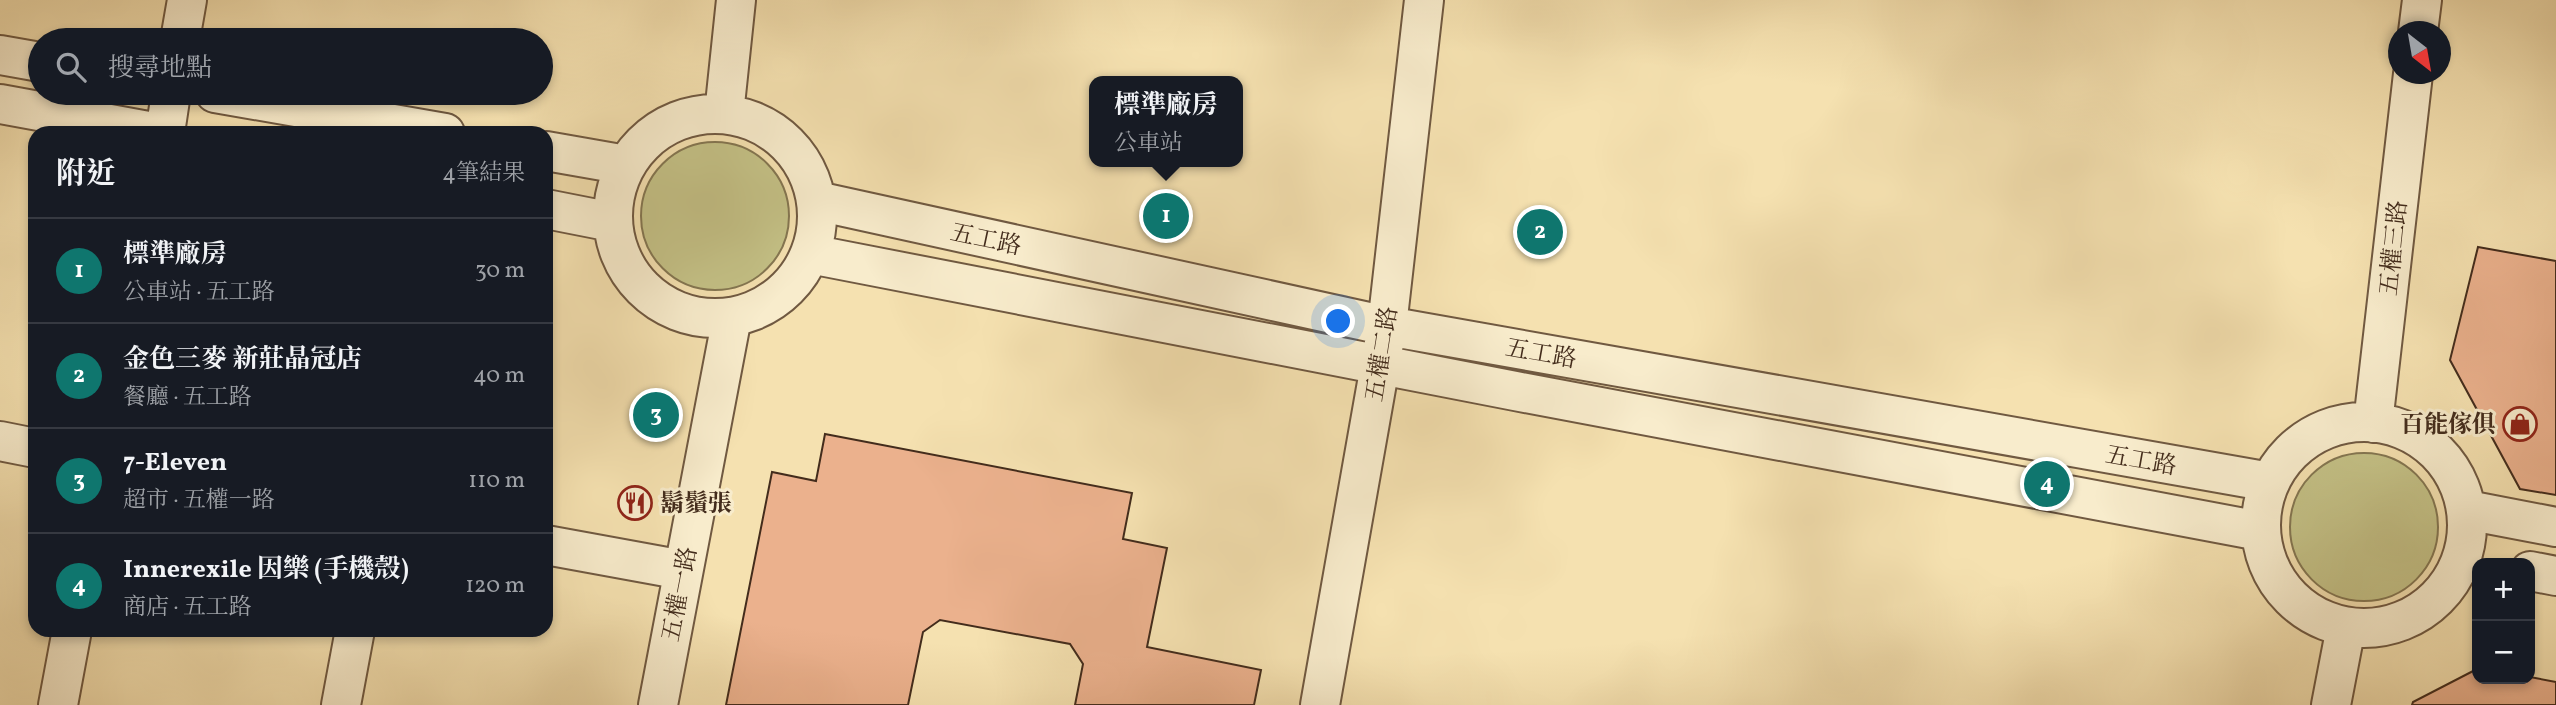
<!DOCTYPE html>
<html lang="zh-TW">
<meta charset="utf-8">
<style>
:root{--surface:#171b24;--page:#242831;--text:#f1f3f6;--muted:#9ea1a6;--line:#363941;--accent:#0f766e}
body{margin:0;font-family:Vollkorn,"Noto Serif TC",serif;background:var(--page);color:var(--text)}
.controls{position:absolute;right:21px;bottom:21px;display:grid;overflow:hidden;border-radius:14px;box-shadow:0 4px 10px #0003}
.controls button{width:63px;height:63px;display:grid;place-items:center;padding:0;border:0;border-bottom:2px solid var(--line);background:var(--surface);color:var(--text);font:35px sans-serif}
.compass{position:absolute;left:2388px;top:21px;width:63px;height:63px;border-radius:50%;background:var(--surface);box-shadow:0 4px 10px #0003;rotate:149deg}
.you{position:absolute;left:1339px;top:322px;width:24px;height:24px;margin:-18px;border:5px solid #fff;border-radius:50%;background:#1a73e8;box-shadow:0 0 0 10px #1a73e833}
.badge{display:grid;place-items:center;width:46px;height:46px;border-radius:50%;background:var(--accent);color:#fff;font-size:23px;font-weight:700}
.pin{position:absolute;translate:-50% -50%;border:4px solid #fff;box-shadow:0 2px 7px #0006}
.popup{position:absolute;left:1089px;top:76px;width:154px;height:91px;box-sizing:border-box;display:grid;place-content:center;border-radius:14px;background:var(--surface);filter:drop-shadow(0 2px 5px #0005);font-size:23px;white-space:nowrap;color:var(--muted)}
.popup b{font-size:26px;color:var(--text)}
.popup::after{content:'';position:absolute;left:50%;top:100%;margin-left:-14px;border:14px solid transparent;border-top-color:var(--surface)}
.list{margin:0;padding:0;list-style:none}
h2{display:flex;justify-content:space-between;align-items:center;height:91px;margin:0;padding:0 28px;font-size:30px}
h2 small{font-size:23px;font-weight:400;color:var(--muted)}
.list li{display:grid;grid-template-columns:46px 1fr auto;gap:21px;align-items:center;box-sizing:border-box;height:105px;padding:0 28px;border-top:2px solid var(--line)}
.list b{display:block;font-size:26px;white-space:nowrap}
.list p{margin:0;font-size:23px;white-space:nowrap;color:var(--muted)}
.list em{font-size:23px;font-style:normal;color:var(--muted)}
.icon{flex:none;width:38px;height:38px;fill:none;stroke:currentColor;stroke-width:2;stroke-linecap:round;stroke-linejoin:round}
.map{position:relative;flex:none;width:2556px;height:705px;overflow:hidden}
.search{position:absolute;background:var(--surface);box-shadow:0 4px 10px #0003;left:28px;top:28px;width:525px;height:77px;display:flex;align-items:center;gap:18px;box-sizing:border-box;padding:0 24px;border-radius:38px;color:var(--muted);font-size:26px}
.panel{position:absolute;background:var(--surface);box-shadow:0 4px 10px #0003;left:28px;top:126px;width:525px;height:511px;border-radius:21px}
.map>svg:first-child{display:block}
.green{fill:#c4c186;stroke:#847651;stroke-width:2}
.building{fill:#ebb18d;stroke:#432c1c;stroke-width:2}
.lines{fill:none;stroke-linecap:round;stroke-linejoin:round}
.minor-casing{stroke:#705941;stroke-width:42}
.minor{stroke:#f8eccc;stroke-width:38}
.labels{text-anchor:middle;stroke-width:6;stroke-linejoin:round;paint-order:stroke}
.street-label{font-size:24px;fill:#432c1c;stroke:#f8eccc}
.poi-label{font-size:24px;font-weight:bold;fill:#432c1c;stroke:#f8eccc;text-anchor:end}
</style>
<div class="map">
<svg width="2556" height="705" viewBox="0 0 2556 705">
<rect width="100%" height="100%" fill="#f5e1b0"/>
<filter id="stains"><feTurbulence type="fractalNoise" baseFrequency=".00286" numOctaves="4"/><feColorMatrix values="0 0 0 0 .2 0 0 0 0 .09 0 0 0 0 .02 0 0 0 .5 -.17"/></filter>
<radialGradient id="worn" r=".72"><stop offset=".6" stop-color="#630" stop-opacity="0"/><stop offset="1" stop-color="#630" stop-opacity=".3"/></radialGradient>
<path class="green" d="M641 216a74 74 0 1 1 148 0a74 74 0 1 1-148 0Z
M2290 527a74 74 0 1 1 148 0a74 74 0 1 1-148 0Z"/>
<path class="building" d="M2478,247L2556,261V495L2520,489L2450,360Z
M825,434L1132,493L1123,539L1167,548L1147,647L1261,670L1254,705H1075L1083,664L1070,644L940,620L923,632L908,705H726L772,472L816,481Z
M2477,669V679L2530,677L2556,682V705H2412L2413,702Z"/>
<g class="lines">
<g class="minor-casing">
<path id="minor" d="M2418,32L2422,0
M180,40L187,0
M0,55L40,62
M215,93L445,133
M0,104L159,133
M613 216a102 102 0 1 1 204 0a102 102 0 1 1-204 0Z
M724,114L736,0
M165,133L171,93
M546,151L626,165
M817,201L1387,326L2270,482
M546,209L612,222
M810,254L1515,391L2260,531
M2261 525a103 103 0 1 1 206 0a103 103 0 1 1-206 0Z
M2373,423L2413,74
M0,441L35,448
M2467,510L2556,527
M546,545L683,570
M2530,571L2556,576
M58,705L72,630
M341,705L355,630
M658,705L732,317
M1320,705L1387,326L1424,0
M2331,705L2346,627"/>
</g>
<use href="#minor" class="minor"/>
</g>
<defs>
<g id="shop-ring" transform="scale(1.75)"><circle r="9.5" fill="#f8eccc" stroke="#8f2418" stroke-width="1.5"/><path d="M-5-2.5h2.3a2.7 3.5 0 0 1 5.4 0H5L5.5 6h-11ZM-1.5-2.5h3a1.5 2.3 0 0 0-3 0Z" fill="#8f2418"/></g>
<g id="restaurant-ring" transform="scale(1.75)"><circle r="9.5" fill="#f8eccc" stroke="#8f2418" stroke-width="1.5"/><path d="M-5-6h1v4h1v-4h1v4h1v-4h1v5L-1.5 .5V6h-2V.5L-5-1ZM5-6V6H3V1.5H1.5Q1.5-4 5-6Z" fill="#8f2418"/></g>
</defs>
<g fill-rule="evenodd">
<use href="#shop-ring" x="2520" y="424"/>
<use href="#restaurant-ring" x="635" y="503"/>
</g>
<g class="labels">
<g class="street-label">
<text transform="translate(986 239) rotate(12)" y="8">五工路</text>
<text transform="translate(2393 248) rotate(-84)" y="8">五權三路</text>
<text transform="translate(1541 353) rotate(10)" y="8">五工路</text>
<text transform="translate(1381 354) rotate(-81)" y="8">五權二路</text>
<text transform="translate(2141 460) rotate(10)" y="8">五工路</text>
<text transform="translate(679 594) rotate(-79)" y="8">五權一路</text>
</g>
<g class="poi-label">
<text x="2496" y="432">百能傢俱</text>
<text x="660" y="511" text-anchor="start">鬍鬚張</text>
</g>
</g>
<rect width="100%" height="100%" filter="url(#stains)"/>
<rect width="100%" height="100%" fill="url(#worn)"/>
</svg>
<div class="controls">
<button>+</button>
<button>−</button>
</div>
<svg class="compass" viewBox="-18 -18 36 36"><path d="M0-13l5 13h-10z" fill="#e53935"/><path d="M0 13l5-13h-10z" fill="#9ea1a6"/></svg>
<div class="you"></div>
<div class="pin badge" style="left:1166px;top:216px">1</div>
<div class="popup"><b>標準廠房</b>公車站</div>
<div class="pin badge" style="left:1540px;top:232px">2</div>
<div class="pin badge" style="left:656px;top:415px">3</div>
<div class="pin badge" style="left:2047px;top:484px">4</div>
<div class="search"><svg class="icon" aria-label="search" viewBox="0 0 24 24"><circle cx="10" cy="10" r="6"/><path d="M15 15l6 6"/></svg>搜尋地點</div>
<section class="panel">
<h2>附近<small>4筆結果</small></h2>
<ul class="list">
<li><span class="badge">1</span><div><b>標準廠房</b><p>公車站 · 五工路</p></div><em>30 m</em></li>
<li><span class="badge">2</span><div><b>金色三麥 新莊晶冠店</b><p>餐廳 · 五工路</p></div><em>40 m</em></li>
<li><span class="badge">3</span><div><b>7-Eleven</b><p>超市 · 五權一路</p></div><em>110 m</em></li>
<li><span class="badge">4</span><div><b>Innerexile 因樂 (手機殼)</b><p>商店 · 五工路</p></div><em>120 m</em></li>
</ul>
</section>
</div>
